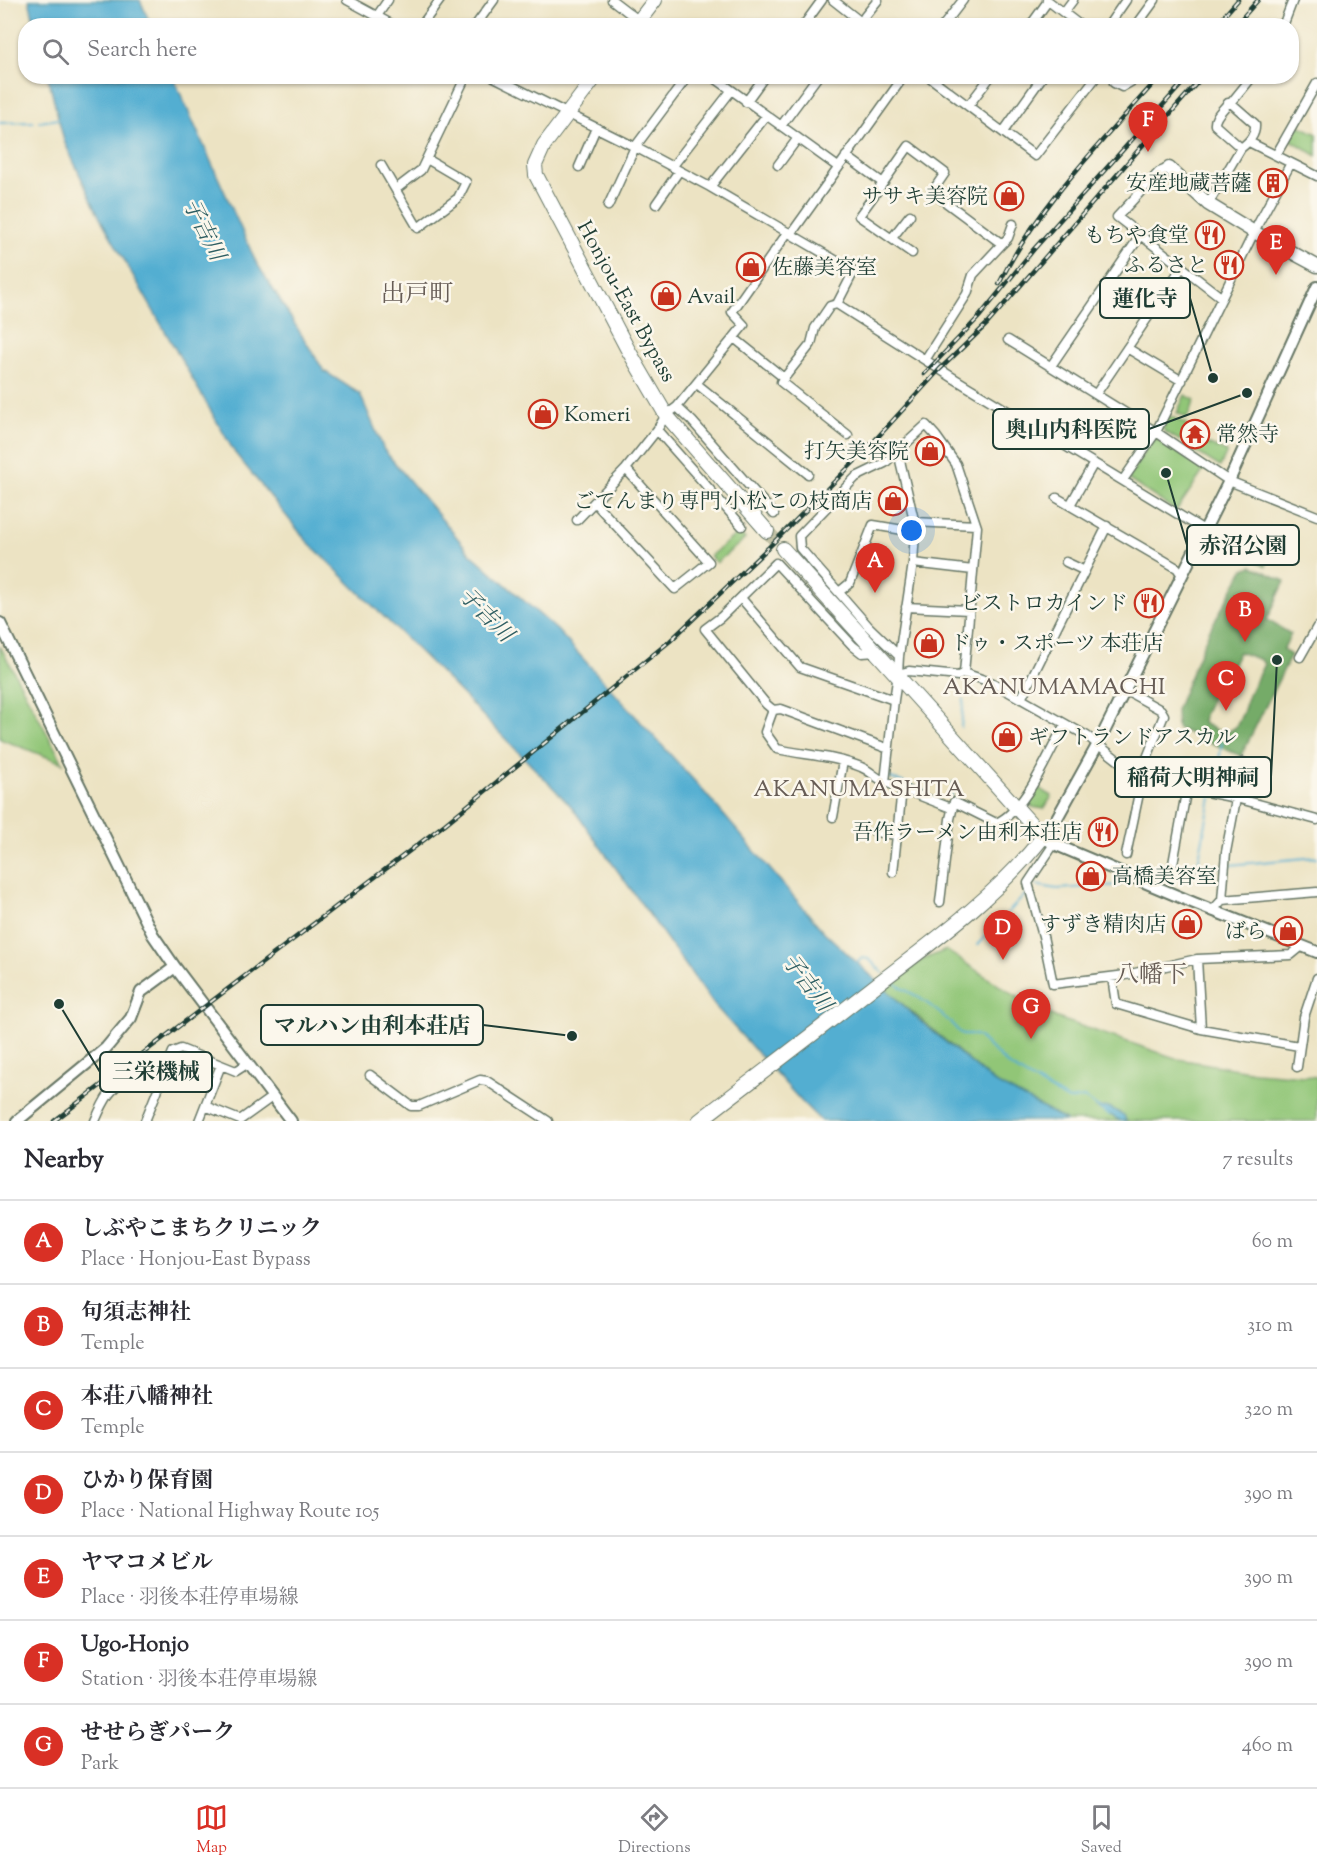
<!DOCTYPE html>
<meta charset="utf-8">
<style>
:root{--surface:#fff;--page:#f7f7f7;--text:#2b2b33;--muted:#7c7c81;--line:#e1e1e2;--accent:#d93025}
body{margin:0;font-family:"Sorts Mill Goudy","Noto Serif JP",serif;background:var(--page);color:var(--text)}
.you{position:absolute;left:912px;top:531px;width:21px;height:21px;margin:-15px;border:4px solid #fff;border-radius:50%;background:#1a73e8;box-shadow:0 0 0 9px #1a73e833}
.badge{display:grid;place-items:center;width:39px;height:39px;border-radius:50%;background:var(--accent);color:#fff;font-size:20px;font-weight:700}
.pin{position:absolute;translate:-50% -50px;filter:drop-shadow(0 2px 3px #0008)}
.pin::after{content:'';position:absolute;top:32px;width:21px;height:18px;background:inherit;clip-path:polygon(0 0,100% 0,50% 100%)}
.list{margin:0;padding:0;list-style:none}
h2{display:flex;justify-content:space-between;align-items:center;height:78px;margin:0;padding:0 24px;font-size:26px}
h2 small{font-size:20px;font-weight:400;color:var(--muted)}
.list li{display:grid;grid-template-columns:39px 1fr auto;gap:18px;align-items:center;box-sizing:border-box;height:84px;padding:0 24px;border-top:2px solid var(--line)}
.list b{display:block;font-size:22px;white-space:nowrap}
.list p{margin:0;font-size:20px;white-space:nowrap;color:var(--muted)}
.list em{font-size:20px;font-style:normal;color:var(--muted)}
.icon{flex:none;width:33px;height:33px;fill:none;stroke:currentColor;stroke-width:2;stroke-linecap:round;stroke-linejoin:round}
.map{position:relative;flex:none;width:1317px;height:1121px;overflow:hidden}
.search{position:absolute;background:var(--surface);box-shadow:0 2px 4px #0004;left:18px;right:18px;top:18px;height:66px;display:flex;align-items:center;gap:15px;box-sizing:border-box;padding:0 21px;border-radius:24px;color:var(--muted);font-size:22px}
.sheet{height:666px;background:var(--surface)}
nav{display:flex;justify-content:space-around;align-items:center;box-sizing:border-box;height:84px;border-top:2px solid var(--line);background:var(--surface);font-size:16px;color:var(--muted)}
nav a{display:grid;justify-items:center;gap:3px}
nav .on{color:var(--accent)}
.map>svg:first-child{display:block}
.green{fill:#91c677;stroke:#588256;stroke-width:1.5}
.forest{fill:#74ab68;stroke:#4a744e;stroke-width:1.5;fill-rule:evenodd}
.water{fill:#53aed1;stroke:#397682;stroke-width:1.5}
.lines{fill:none;stroke-linecap:round;stroke-linejoin:round}
.stream{stroke:#53aed1;stroke-width:2}
.trunk-tunnel{stroke:#c3c2a6;stroke-width:14;stroke-dasharray:14 7;stroke-linecap:butt}
.minor-casing{stroke:#677766;stroke-width:11}
.tertiary-casing{stroke:#677766;stroke-width:14}
.secondary-casing{stroke:#677766;stroke-width:15}
.trunk-casing{stroke:#677766;stroke-width:16}
.minor{stroke:#fff;stroke-width:8}
.tertiary{stroke:#fff;stroke-width:10}
.secondary{stroke:#fff;stroke-width:12}
.trunk{stroke:#fff;stroke-width:14}
.rail-casing{stroke:#1f3d34;stroke-width:4.5}
.rail{stroke:#fbf7ec;stroke-width:2;stroke-dasharray:7;stroke-linecap:butt}
.labels{text-anchor:middle;stroke-width:5;stroke-linejoin:round;paint-order:stroke}
.poi-label{font-size:21px;fill:#1f3d34;stroke:#fbf7ec;text-anchor:end}
.street-label{font-size:21px;fill:#1f3d34;stroke:#fbf7ec}
.water-label{font-size:22px;font-style:italic;fill:#2f5f63;stroke:#fbf7ec}
.quarter-label{font-size:24px;fill:#675d56;stroke:#fbf7ec}
.leader{fill:none;stroke:#1f3d34;stroke-width:2}
.callout-dot{fill:#1f3d34;stroke:#fbf7ec;stroke-width:2}
.callout{fill:#fbf7ec;stroke:#1f3d34;stroke-width:2}
.callout-label{font-size:22px;text-anchor:middle;font-weight:bold;fill:#1f3d34}
</style>
<div class="map">
<svg width="1317" height="1121" viewBox="0 0 1317 1121">
<rect width="100%" height="100%" fill="#fbf7ec"/>
<filter id="ink" filterUnits="userSpaceOnUse"><feTurbulence type="fractalNoise" baseFrequency=".0167" numOctaves="2"/><feDisplacementMap in="SourceGraphic" scale="12" xChannelSelector="R" yChannelSelector="G"/><feConvolveMatrix kernelMatrix="1 2 1 2 8 2 1 2 1" color-interpolation-filters="sRGB"/></filter>
<filter id="wash" filterUnits="userSpaceOnUse"><feTurbulence type="fractalNoise" baseFrequency=".008" numOctaves="4" result="noise"/><feDisplacementMap in="SourceGraphic" scale="24" xChannelSelector="R" yChannelSelector="G"/><feGaussianBlur stdDeviation="1.35" result="paint"/><feColorMatrix in="noise" values="0 0 0 0 0 0 0 0 0 0 0 0 0 0 0 0 0 1.4 0 .05"/><feComposite in="paint" operator="in"/></filter>
<g filter="url(#wash)">
<rect width="100%" height="100%" fill="#ece3c3"/>
<path class="green" d="M1298,125L1317,134V156L1291,140Z
M1185,395L1195,400L1187,418L1177,413Z
M1169,416L1187,424L1180,441L1164,431L1163,428Z
M1158,439L1204,470L1176,511L1129,480V476L1152,440Z
M1202,442L1227,452L1220,467L1185,445L1186,443L1199,449Z
M739,532L745,539L716,563L710,556Z
M1254,543L1273,552L1266,566L1247,556Z
M0,646L63,763L0,739Z
M1034,785L1052,796L1044,809L1032,807L1026,799Z
M946,950L1012,994L1057,1018L1178,1059L1255,1072L1317,1077V1121H1067L994,1082L884,988L922,960Z"/>
<path class="forest" d="M1252,566L1285,581L1267,620L1291,634L1283,650L1291,655L1241,756L1177,728L1176,710L1209,631L1244,569ZM1239,652L1261,660L1264,664L1246,700L1245,708L1236,727L1228,732L1216,730L1203,723L1204,715L1218,683L1226,678Z"/>
<path class="water" d="M29,0H140L151,25H35Z
M48,77H173L256,262L324,371L360,394L384,450L470,553L557,630L699,786L823,931L919,1020L994,1082L1067,1121H821L801,1101L715,1006L571,806L448,680L306,540L235,453L99,216L64,141Z
M1108,1107L1124,1115L1126,1121H1121L1097,1108Z"/>
<g class="lines">
<path class="stream" d="M39,122L59,119
M0,123L33,122
M961,727L964,699
M888,777L915,787
M1214,787L1222,743
M922,790L927,791
M951,796L953,782
M1229,865L1317,857
M1197,868L1211,798
M1170,876L1195,868L1223,866
M1035,885L1057,889L1121,885
M977,945L1025,895
M857,963L862,958L869,959L883,973
M892,981C901,989 911,992 921,999C936,1009 950,1021 962,1035H976L979,1037L1008,1065L1029,1078L1069,1100L1084,1098L1109,1115"/>
</g>
</g>
<g filter="url(#ink)">
<g class="lines">
<path class="trunk-tunnel" d="M767,531L783,549"/>
<g class="minor-casing">
<path id="minor" d="M347,0L395,26
M612,0L646,26
M833,0L866,26
M1047,0L1081,26
M1064,12L1073,0
M377,16L388,0
M860,25L865,16L878,0
M421,26L440,0
M475,26L494,0
M803,26L822,0
M943,26L963,0
M1030,26L1048,1
M1108,26L1126,0
M1136,26L1155,0
M1283,26L1293,0
M492,76L635,147L710,187L854,271L837,304L830,306L815,328L811,344L781,382L848,435
M712,76L838,167
M928,76L1035,156L1097,76
M1115,76L1114,83L1122,87L1134,80L1135,76
M746,102L765,76
M968,106L991,76
M781,126L818,76
M1003,132L1043,76
M1249,142L1317,176
M1241,148L1215,125C1214,116 1223,110 1228,103H1231L1253,76
M1276,155L1317,83
M846,156L883,183L909,146L945,173L932,192L1002,244L1008,238L1013,224
M381,165L418,228L458,198L466,182L427,159
M778,165L798,138
M579,167L596,128
M672,167L731,91
M1169,168L1159,172L1117,217L1222,298
M883,183L859,216L912,253
M710,187L766,116
M396,189L421,170L466,76
M656,204L679,171
M1208,204L1241,148C1249,142 1256,135 1255,124L1231,103
M608,206L635,147L688,76
M791,234L904,76
M892,238L910,215
M837,304L955,379L1204,530
M734,338L784,378
M1008,340L1156,432L1229,481L1317,516
M1127,348L1182,381
M925,360L967,294L973,275L1002,244
M1051,366L1140,236
M697,384L808,474
M1096,394L1182,267
M677,407L692,421L774,514
M657,430L742,526
M1123,480L1156,432L1259,222L1291,163
M1057,498L1177,568L1182,575
M595,503L675,589L709,562L626,469
M1070,505L1094,463
M577,520L626,469L657,430L666,415L677,407L744,325L732,312L788,232
M914,522L976,525
M1066,562L1085,571
M913,563L973,570
M839,592L850,583L873,525L915,532
M741,598L800,667L894,700
M906,607L969,610
M877,652L862,653L853,646L776,563L721,617L705,629L766,704L773,710L781,709L889,749
M899,656L869,627L800,548L799,536L856,477L885,463L926,425L936,436L956,464L977,527L964,673
M1300,657L1317,627
M898,674L909,671L958,676L964,673L993,683L1087,736L1142,779L1236,798L1317,820
M1125,690L1161,710L1164,715L1139,778
M1021,699L1107,526
M773,710L765,732L777,749C804,755 834,756 861,767C869,770 876,778 885,782L951,808
M885,782L894,700L898,674L899,656L913,563L915,532L914,520L898,452
M833,817L843,761
M875,832L897,835
M1054,844L1028,883L1043,936L1053,984L1126,975L1197,959L1291,955L1302,946
M1126,855L1142,779
M1172,869L1187,787
M893,872L902,789
M1222,900L1317,892
M940,902L950,819L954,802L996,823C1026,811 1049,752 1065,724
M1212,911L1222,900L1226,852L1243,762
M1197,959L1201,1029
M1112,977L1116,1004L1201,1029L1299,1046
M1297,1067L1304,1017L1317,978
M370,1075L411,1106H419L480,1080L487,1081L548,1121
M205,1106L240,1120L272,1097
M95,1121C102,1105 112,1081 132,1079C141,1077 152,1083 160,1086
M145,1121L173,1052L181,1049L236,1071L247,1064
M199,1121L221,1065"/>
</g>
<g class="tertiary-casing">
<path id="tertiary" d="M1317,287L1229,481L1098,744L1057,818L1043,837L1054,844L1194,903L1317,952
M0,623L153,935L175,967L291,1121
M17,1121L106,1048L131,1018L141,992L175,967"/>
</g>
<g class="secondary-casing">
<path id="secondary" d="M1169,168L1208,204L1254,232L1317,266"/>
</g>
<g class="trunk-casing">
<path id="trunk" d="M635,26L655,0
M596,76L544,145L535,165L536,175L627,348L666,415L767,531
M699,1121C759,1075 820,1029 880,982C938,938 997,895 1043,837L783,549"/>
</g>
<use href="#minor" class="minor"/>
<use href="#tertiary" class="tertiary"/>
<use href="#secondary" class="secondary"/>
<use href="#trunk" class="trunk"/>
<g class="rail-casing">
<path id="rail" d="M1215,26L1238,0
M1235,26L1258,0
M999,284C1036,207 1104,140 1160,76
M924,374L979,317L1034,249L1189,76
M54,1121L445,824L670,641L768,548L865,451L940,369L987,324L1203,76"/>
</g>
<use href="#rail" class="rail"/>
</g>
</g>
<defs>
<g id="building-ring" transform="scale(1.5)"><circle r="9.5" fill="#fbf7ec" stroke="#c8321e" stroke-width="1.5"/><path d="M-4-6H4V6H1V3H-1V6H-4ZM-2.5-4.3h1.7v1.8h-1.7ZM.8-4.3h1.7v1.8H.8ZM-2.5-1h1.7V.8h-1.7ZM.8-1h1.7V.8H.8Z" fill="#c8321e"/></g>
<g id="shop-ring" transform="scale(1.5)"><circle r="9.5" fill="#fbf7ec" stroke="#c8321e" stroke-width="1.5"/><path d="M-5-2.5h2.3a2.7 3.5 0 0 1 5.4 0H5L5.5 6h-11ZM-1.5-2.5h3a1.5 2.3 0 0 0-3 0Z" fill="#c8321e"/></g>
<g id="restaurant-ring" transform="scale(1.5)"><circle r="9.5" fill="#fbf7ec" stroke="#c8321e" stroke-width="1.5"/><path d="M-5-6h1v4h1v-4h1v4h1v-4h1v5L-1.5 .5V6h-2V.5L-5-1ZM5-6V6H3V1.5H1.5Q1.5-4 5-6Z" fill="#c8321e"/></g>
<g id="temple-ring" transform="scale(1.5)"><circle r="9.5" fill="#fbf7ec" stroke="#c8321e" stroke-width="1.5"/><path d="M0-6L5-2H3V0L6.5 2.5H4V6H1.5V3h-3V6H-4V2.5H-6.5L-3 0V-2H-5Z" fill="#c8321e"/></g>
</defs>
<g fill-rule="evenodd">
<use href="#building-ring" x="1273" y="183"/>
<use href="#shop-ring" x="1009" y="196"/>
<use href="#restaurant-ring" x="1210" y="235"/>
<use href="#restaurant-ring" x="1229" y="265"/>
<use href="#shop-ring" x="751" y="267"/>
<use href="#shop-ring" x="666" y="296"/>
<use href="#shop-ring" x="543" y="414"/>
<use href="#temple-ring" x="1195" y="434"/>
<use href="#shop-ring" x="930" y="451"/>
<use href="#shop-ring" x="893" y="501"/>
<use href="#restaurant-ring" x="1149" y="603"/>
<use href="#shop-ring" x="929" y="643"/>
<use href="#shop-ring" x="1007" y="737"/>
<use href="#restaurant-ring" x="1103" y="832"/>
<use href="#shop-ring" x="1091" y="876"/>
<use href="#shop-ring" x="1187" y="924"/>
<use href="#shop-ring" x="1288" y="931"/>
</g>
<g class="labels">
<g class="poi-label">
<text x="1252" y="190">安産地蔵菩薩</text>
<text x="988" y="203">ササキ美容院</text>
<text x="1189" y="242">もちや食堂</text>
<text x="1208" y="272">ふるさと</text>
<text x="772" y="274" text-anchor="start">佐藤美容室</text>
<text x="687" y="303" text-anchor="start">Avail</text>
<text x="564" y="421" text-anchor="start">Komeri</text>
<text x="1216" y="441" text-anchor="start">常然寺</text>
<text x="909" y="458">打矢美容院</text>
<text x="872" y="508">ごてんまり専門 小松この枝商店</text>
<text x="1128" y="610">ビストロカインド</text>
<text x="950" y="650" text-anchor="start">ドゥ・スポーツ 本荘店</text>
<text x="1028" y="744" text-anchor="start">ギフトランドアスカル</text>
<text x="1082" y="839">吾作ラーメン由利本荘店</text>
<text x="1112" y="883" text-anchor="start">高橋美容室</text>
<text x="1166" y="931">すずき精肉店</text>
<text x="1267" y="938">ばら</text>
</g>
<g class="street-label">
<text transform="translate(627 301) rotate(61)" y="7">Honjou-East Bypass</text>
</g>
<g class="water-label">
<text transform="translate(205 229) rotate(63)" y="8">子吉川</text>
<text transform="translate(487 614) rotate(45)" y="8">子吉川</text>
<text transform="translate(808 982) rotate(52)" y="8">子吉川</text>
</g>
<g class="quarter-label">
<text x="417" y="301">出戸町</text>
<text x="1054" y="694">AKANUMAMACHI</text>
<text x="859" y="796">AKANUMASHITA</text>
<text x="1151" y="982">八幡下</text>
</g>
</g>
<path class="leader" d="M1213 378L1190 298M1247 393L1149 429M1166 473L1187 545M1277 660L1271 777M572 1036L483 1025M59 1004L100 1072"/>
<g class="callout-dot">
<circle cx="1213" cy="378" r="6"/>
<circle cx="1247" cy="393" r="6"/>
<circle cx="1166" cy="473" r="6"/>
<circle cx="1277" cy="660" r="6"/>
<circle cx="572" cy="1036" r="6"/>
<circle cx="59" cy="1004" r="6"/>
</g>
<g class="callout">
<rect x="1100" y="278" width="90" height="40" rx="6"/>
<rect x="993" y="409" width="156" height="40" rx="6"/>
<rect x="1187" y="525" width="112" height="40" rx="6"/>
<rect x="1115" y="757" width="156" height="40" rx="6"/>
<rect x="261" y="1005" width="222" height="40" rx="6"/>
<rect x="100" y="1052" width="112" height="40" rx="6"/>
</g>
<g class="callout-label">
<text x="1145" y="306">蓮化寺</text>
<text x="1071" y="437">奥山内科医院</text>
<text x="1243" y="553">赤沼公園</text>
<text x="1193" y="785">稲荷大明神祠</text>
<text x="372" y="1033">マルハン由利本荘店</text>
<text x="156" y="1079">三栄機械</text>
</g>
</svg>
<div class="you"></div>
<div class="pin badge" style="left:875px;top:593px">A</div>
<div class="pin badge" style="left:1245px;top:642px">B</div>
<div class="pin badge" style="left:1226px;top:711px">C</div>
<div class="pin badge" style="left:1003px;top:960px">D</div>
<div class="pin badge" style="left:1276px;top:275px">E</div>
<div class="pin badge" style="left:1148px;top:152px">F</div>
<div class="pin badge" style="left:1031px;top:1039px">G</div>
<div class="search"><svg class="icon" aria-label="search" viewBox="0 0 24 24"><circle cx="10" cy="10" r="6"/><path d="M15 15l6 6"/></svg>Search here</div>
</div>
<section class="sheet">
<h2>Nearby<small>7 results</small></h2>
<ul class="list">
<li><span class="badge">A</span><div><b>しぶやこまちクリニック</b><p>Place · Honjou-East Bypass</p></div><em>60 m</em></li>
<li><span class="badge">B</span><div><b>句須志神社</b><p>Temple</p></div><em>310 m</em></li>
<li><span class="badge">C</span><div><b>本荘八幡神社</b><p>Temple</p></div><em>320 m</em></li>
<li><span class="badge">D</span><div><b>ひかり保育園</b><p>Place · National Highway Route 105</p></div><em>390 m</em></li>
<li><span class="badge">E</span><div><b>ヤマコメビル</b><p>Place · 羽後本荘停車場線</p></div><em>390 m</em></li>
<li><span class="badge">F</span><div><b>Ugo-Honjo</b><p>Station · 羽後本荘停車場線</p></div><em>390 m</em></li>
<li><span class="badge">G</span><div><b>せせらぎパーク</b><p>Park</p></div><em>460 m</em></li>
</ul>
</section>
<nav>
<a class="on"><svg class="icon" aria-label="map" viewBox="0 0 24 24"><path d="M3 6l6-2 6 2 6-2v14l-6 2-6-2-6 2zM9 4v14M15 6v14"/></svg>Map</a>
<a><svg class="icon" aria-label="directions" viewBox="0 0 24 24"><path d="M12 3l9 9-9 9-9-9zM9 14v-3h6M13 9l2 2-2 2"/></svg>Directions</a>
<a><svg class="icon" aria-label="saved" viewBox="0 0 24 24"><path d="M7 4h10v16l-5-4-5 4z"/></svg>Saved</a>
</nav>
